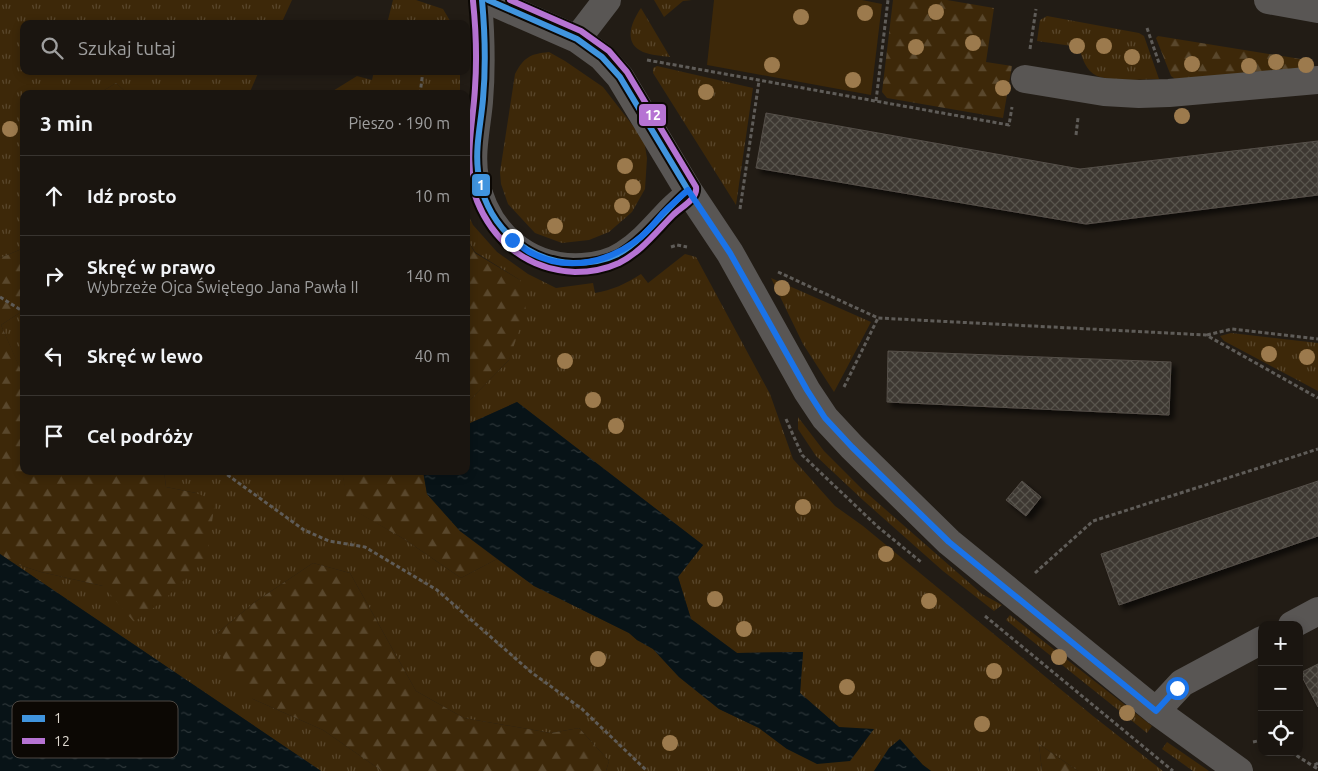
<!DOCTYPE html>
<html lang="pl">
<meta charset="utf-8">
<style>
:root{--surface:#1a1510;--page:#27221e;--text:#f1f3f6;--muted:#9f9f9f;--line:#383430}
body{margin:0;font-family:Ubuntu,sans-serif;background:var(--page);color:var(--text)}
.controls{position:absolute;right:15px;bottom:15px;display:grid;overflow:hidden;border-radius:10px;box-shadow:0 2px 8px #0003}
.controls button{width:45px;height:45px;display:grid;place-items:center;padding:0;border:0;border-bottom:1px solid var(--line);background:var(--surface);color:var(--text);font:25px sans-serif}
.stop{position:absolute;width:15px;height:15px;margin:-11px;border:4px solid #1a73e8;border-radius:50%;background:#fff}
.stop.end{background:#1a73e8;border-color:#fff;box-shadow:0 1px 5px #0008}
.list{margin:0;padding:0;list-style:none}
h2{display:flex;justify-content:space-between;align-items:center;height:65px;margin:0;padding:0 20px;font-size:21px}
h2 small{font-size:16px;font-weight:400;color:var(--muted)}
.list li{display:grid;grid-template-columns:32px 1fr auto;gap:15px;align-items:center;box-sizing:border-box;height:80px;padding:0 20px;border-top:1px solid var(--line)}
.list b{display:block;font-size:19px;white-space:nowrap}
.list p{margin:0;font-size:16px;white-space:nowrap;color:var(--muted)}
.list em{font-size:16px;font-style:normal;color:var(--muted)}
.icon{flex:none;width:28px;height:28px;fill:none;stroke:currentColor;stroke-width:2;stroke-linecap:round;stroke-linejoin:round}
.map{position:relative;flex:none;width:1318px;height:771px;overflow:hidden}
.search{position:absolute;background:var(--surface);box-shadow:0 2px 8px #0003;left:20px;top:20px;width:450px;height:55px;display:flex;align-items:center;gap:12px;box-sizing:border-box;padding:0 18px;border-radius:10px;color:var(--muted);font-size:19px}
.panel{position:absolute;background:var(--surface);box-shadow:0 2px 8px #0003;left:20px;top:90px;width:450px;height:385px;border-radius:10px}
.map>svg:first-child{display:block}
.grass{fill:url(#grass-tufts)}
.forest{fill:url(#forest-firs)}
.green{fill:#3d2809}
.water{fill:url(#water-ripples)}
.building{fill:url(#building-cross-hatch);stroke:#554f49;filter:url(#shadow)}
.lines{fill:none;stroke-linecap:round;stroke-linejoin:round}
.path{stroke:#5f5c58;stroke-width:3;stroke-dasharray:4 2.5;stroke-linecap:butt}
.service{stroke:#595654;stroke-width:20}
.minor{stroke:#595654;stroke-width:28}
.bus-1-casing{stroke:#0c0804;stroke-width:10}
.bus-2-casing{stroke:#0c0804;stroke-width:10}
.bus-1{stroke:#4094de;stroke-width:6}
.bus-2{stroke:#b673d3;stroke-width:6}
.tree{fill:#9c7a4d}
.route{stroke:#1a73e8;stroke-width:6}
.key{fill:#0c0804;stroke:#4c4742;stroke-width:1}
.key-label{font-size:14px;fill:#e0dad1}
.line-badge{stroke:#0c0804;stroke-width:2}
.badge-label{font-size:14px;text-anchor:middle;font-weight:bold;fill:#fff}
</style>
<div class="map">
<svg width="1318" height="771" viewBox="0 0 1318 771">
<defs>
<pattern id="grass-tufts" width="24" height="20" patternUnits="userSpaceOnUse" patternTransform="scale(1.25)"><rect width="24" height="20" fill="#3d2809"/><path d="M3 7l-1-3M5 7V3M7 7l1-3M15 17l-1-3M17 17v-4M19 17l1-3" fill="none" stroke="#59472c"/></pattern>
<pattern id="forest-firs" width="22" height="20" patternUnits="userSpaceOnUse" patternTransform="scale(1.25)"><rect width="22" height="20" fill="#3d2809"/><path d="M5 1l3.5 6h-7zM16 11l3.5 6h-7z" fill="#59472c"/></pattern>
<pattern id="water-ripples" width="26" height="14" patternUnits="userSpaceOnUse" patternTransform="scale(1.25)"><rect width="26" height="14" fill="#081317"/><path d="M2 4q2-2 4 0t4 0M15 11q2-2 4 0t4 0" fill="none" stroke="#2c3538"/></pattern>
<pattern id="building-cross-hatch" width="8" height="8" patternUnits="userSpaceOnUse" patternTransform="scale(1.25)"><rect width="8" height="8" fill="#3d3831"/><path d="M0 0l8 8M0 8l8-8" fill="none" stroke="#59544e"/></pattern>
<filter id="shadow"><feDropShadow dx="4.5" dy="4.5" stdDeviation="2.5" flood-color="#0009"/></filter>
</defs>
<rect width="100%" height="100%" fill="#221c15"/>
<path class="grass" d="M0,0H292L281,24H24V71H259L249,94H128L116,83L98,94H24V248L0,258Z
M393,0H416L443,9L452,24H387Z
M654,0H692L683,1L664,17Z
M641,8L670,57C662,56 651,55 643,52C622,43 632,21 641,8Z
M1047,16L1139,33L1144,36L1159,79C1142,79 1113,82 1097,76C1086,71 1082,58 1079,47L1037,41L1040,20Z
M549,52L565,61L603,87L644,140L647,158L645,189L632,212L609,232L589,240L562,243L535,233L508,204L501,184L500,172L515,74C524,57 530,54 549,52Z
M657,66L753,88L736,205L653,73V68Z
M374,71H460V94H328L357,76L372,80Z
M466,210L473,225L497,252L528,274L556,288L593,283L595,293C612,290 626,284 641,274L648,283L685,254L696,257L770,394L793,459L835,506L863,526L1093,716L1163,771H1078L1039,744L1042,771H931L923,765L874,771H606L609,761L579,728L551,733L464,718L416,691L350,573L313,563L255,602L216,634L253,699L323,730L382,771H321L13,563L41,572L103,586L196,493L166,487L164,471H342L349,507L404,539L461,578L497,559L534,586L629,633L637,640L653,649L679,677L719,709L759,728L787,749L839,727L800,693L803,652L737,653L691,619L678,577L703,545L517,402L466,425V404L509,360L520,280L475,252L466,237Z
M771,278L871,322L834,392L803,344Z
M24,310V369H20L1,325Z
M1231,333L1318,343V391L1224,341L1220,336Z
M798,417L824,451L861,488L982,594L1002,605L994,611L943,571L864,501L816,456L798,429Z
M1010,615L1152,726L1147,733L1006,620Z
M1167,742L1209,771H1193L1162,749Z"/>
<path class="forest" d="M893,0H947L994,8L986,62L1012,66L1003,118L887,98L882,92Z
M1158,36L1313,61L1315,67L1175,79L1171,76L1156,38Z
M116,83L128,94H98Z
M466,237L475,253L520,280L526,310L509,360L466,404Z
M24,248V310L1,325L20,368L24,369V471H164L166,487L196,493L215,501L207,557L163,601L134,622L103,586L41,572L13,563L0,554V258Z
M342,471H423L427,494L460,531L497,559L461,578L404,539L348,507Z
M313,563L350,573L416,691L464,718L551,733L579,728L609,761L606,771H382L323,730L253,699L229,678L216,634L255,602Z
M1039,744L1078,771H1042Z"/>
<path class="green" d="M714,0H862L882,4L871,95L707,65Z"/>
<path class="water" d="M517,402L703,545L678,577L691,619L737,653L803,652L800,693L839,727L874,729L850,761L817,764L787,749L759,728L719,709L679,677L653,649L637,640L629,633L534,586L460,531L427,494L423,471H466V425Z
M0,554L321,771H0Z
M900,739L923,765L931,771H874L889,748Z"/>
<path class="building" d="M766,113L1080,169L1318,141V195L1086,224L756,168Z
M888,351L1171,362L1169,415L887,402Z
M1022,481L1041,497L1026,516L1006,500Z
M1318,481V536L1119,605L1101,554Z
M1318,664V707L1300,673Z"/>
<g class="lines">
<path class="path" d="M1147,28L1159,63
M1030,49L1036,9
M647,60L1009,125L1012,107
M420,94L423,71
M876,101L888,0
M1076,135L1078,118
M740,209L759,81
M671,247L677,245L687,247
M778,272L878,318L1206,335L1318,398
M0,297L24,312
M1207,335L1232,329L1318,339
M844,387L878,318
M786,419L802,455L878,527L921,562
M222,471L304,530L329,541L365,547L437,590L531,672L582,709L647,771
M1035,573L1093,521L1318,449
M985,616L1173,771
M1253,742L1262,740
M1291,752L1313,766
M1318,763L1313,766L1318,769"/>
<path class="service" d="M482,0C485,36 486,66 483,102C481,126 474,154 479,178C489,229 528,266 582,263C596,262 610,259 622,251C638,241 650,227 663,213C671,204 680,197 688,190"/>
<path class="minor" d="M488,0L577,39L602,57L620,77L688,190L730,253L807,391L825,418L852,447L949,542L1156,711L1239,771
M1268,0L1318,9
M577,39L607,0
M1025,79L1104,92L1139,94L1169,93L1318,80
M1292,625L1318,611
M1156,711L1182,683L1262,640"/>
<g class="bus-1-casing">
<path id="bus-1" d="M482,0C485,33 486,66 483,99C481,123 475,147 478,171C484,221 522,261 573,263C589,263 604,261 618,254C645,239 664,210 688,190L620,77L602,57L577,39L488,0"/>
</g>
<g class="bus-2-casing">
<path id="bus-2" d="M473,1C476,30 477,59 475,88C473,126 462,164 477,201C494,243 529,270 575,272C590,272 606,269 619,263C641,252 656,232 673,215C681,207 698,199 696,187L627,72L609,51L581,31L510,0"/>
</g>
<use href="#bus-1" class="bus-1"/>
<use href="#bus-2" class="bus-2"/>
</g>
<g class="tree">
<circle cx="936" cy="12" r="8"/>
<circle cx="865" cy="13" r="8"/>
<circle cx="801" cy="17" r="8"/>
<circle cx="973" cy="43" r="8"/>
<circle cx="1077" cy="46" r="8"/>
<circle cx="1104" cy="46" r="8"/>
<circle cx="916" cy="47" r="8"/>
<circle cx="1132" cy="57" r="8"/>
<circle cx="1276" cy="62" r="8"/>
<circle cx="1192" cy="64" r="8"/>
<circle cx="772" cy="65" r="8"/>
<circle cx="1306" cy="65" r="8"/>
<circle cx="1249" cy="66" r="8"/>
<circle cx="853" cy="80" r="8"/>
<circle cx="1003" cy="88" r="8"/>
<circle cx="706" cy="92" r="8"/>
<circle cx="1182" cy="116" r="8"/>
<circle cx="10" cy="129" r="8"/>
<circle cx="625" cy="166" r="8"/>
<circle cx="633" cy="187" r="8"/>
<circle cx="622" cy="206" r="8"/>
<circle cx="555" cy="226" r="8"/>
<circle cx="782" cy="288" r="8"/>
<circle cx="1269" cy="354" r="8"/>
<circle cx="1307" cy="357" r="8"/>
<circle cx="565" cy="361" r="8"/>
<circle cx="593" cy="400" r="8"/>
<circle cx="616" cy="426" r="8"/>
<circle cx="803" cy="507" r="8"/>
<circle cx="886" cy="554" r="8"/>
<circle cx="715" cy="599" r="8"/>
<circle cx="929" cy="601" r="8"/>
<circle cx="744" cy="629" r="8"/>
<circle cx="1059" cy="657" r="8"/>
<circle cx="598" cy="659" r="8"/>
<circle cx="994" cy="671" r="8"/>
<circle cx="847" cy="687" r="8"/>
<circle cx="1127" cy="713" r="8"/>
<circle cx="982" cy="724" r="8"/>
<circle cx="670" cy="743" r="8"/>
</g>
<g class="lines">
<path class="route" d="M512,240C518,244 525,250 531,253C569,273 611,262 642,236C650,229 656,221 663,213C671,205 680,197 688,190L730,253L807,390L825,418L852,447L949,542L1156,711L1177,688"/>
</g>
<rect x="12" y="701" width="166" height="57" rx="8" class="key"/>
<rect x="22" y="715" width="23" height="7" fill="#4094de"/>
<rect x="22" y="738" width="23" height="6" fill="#b673d3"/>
<g class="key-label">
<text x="54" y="723">1</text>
<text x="54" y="746">12</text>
</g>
<g class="line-badge">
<rect x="638" y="103" width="29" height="24" rx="5" fill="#b673d3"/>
<rect x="471" y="173" width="20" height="24" rx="5" fill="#4094de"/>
</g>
<g class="badge-label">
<text x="653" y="120">12</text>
<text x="481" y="190">1</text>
</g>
</svg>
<div class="controls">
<button>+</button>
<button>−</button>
<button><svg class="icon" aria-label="locate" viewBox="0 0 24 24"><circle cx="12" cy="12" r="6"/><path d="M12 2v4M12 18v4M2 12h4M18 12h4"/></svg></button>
</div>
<div class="stop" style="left:1177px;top:688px"></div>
<div class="stop end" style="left:512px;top:240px"></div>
<div class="search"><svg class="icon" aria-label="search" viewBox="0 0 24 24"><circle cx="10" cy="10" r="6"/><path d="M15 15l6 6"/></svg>Szukaj tutaj</div>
<section class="panel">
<h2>3 min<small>Pieszo · 190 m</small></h2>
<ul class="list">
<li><svg class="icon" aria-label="ahead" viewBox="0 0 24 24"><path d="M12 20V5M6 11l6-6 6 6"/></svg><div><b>Idź prosto</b></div><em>10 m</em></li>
<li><svg class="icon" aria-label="right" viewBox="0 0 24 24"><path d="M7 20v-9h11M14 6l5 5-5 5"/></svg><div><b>Skręć w prawo</b><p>Wybrzeże Ojca Świętego Jana Pawła II</p></div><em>140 m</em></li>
<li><svg class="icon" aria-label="left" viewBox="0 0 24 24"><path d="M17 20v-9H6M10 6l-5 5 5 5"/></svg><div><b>Skręć w lewo</b></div><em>40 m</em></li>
<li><svg class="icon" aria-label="arrive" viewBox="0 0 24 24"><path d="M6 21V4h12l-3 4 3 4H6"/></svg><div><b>Cel podróży</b></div></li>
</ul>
</section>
</div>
